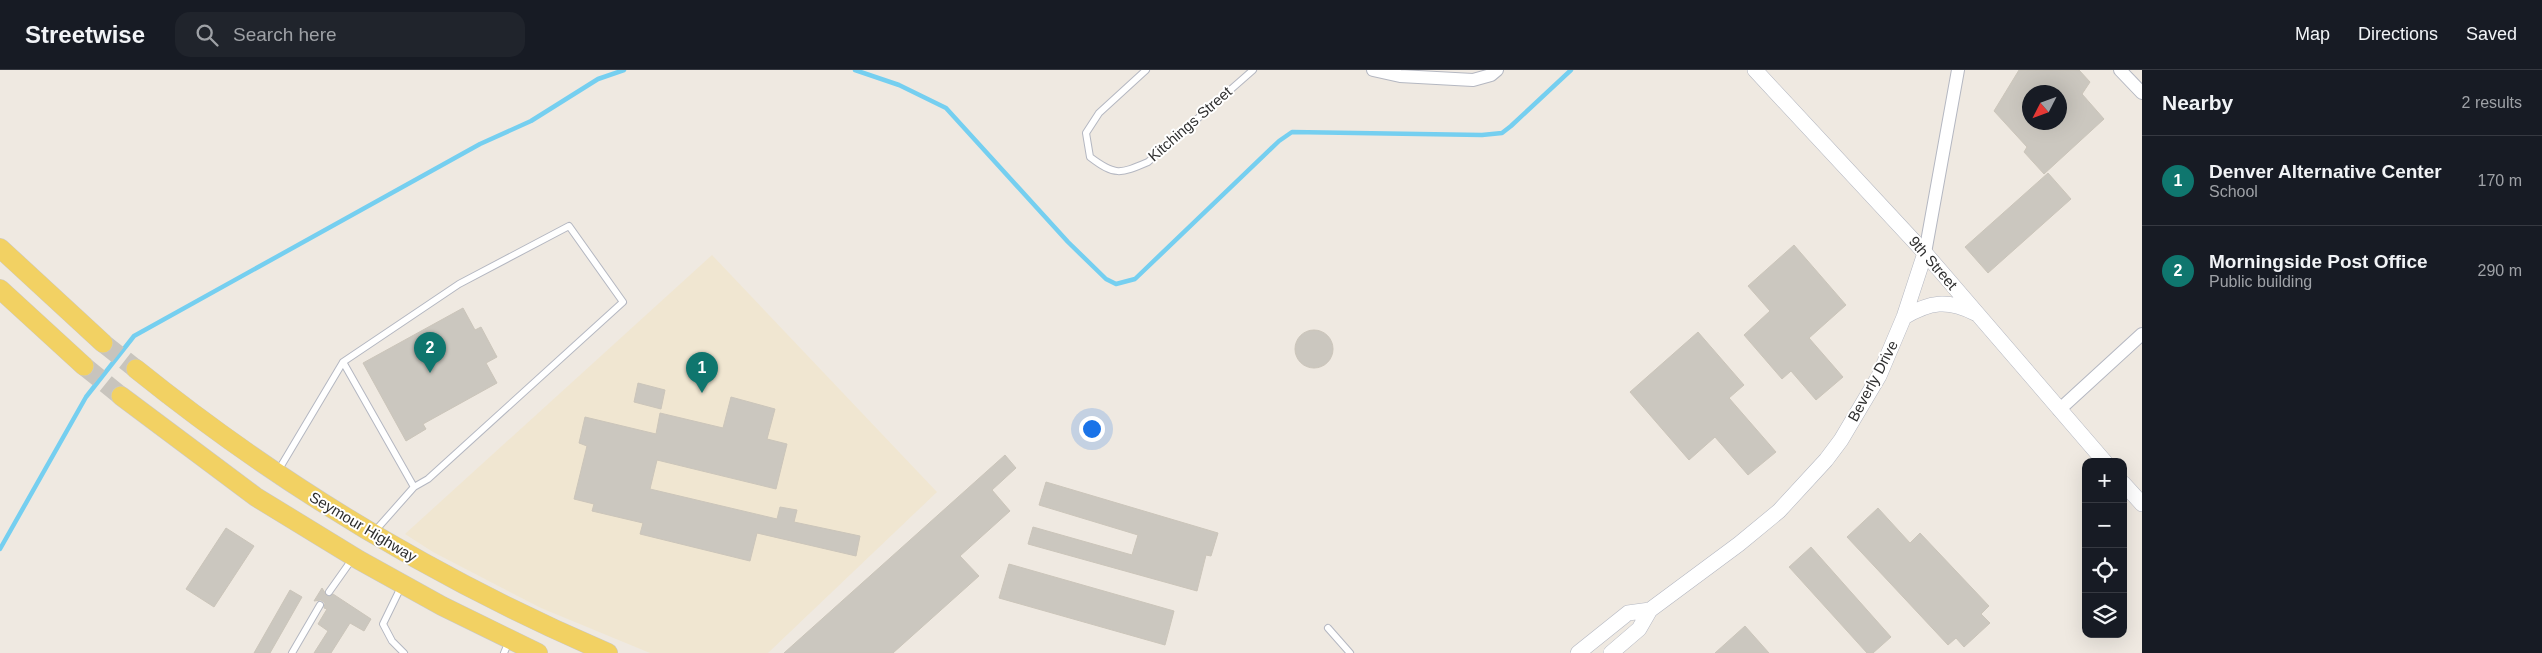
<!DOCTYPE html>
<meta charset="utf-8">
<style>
:root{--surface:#171b24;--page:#20242c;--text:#f1f3f6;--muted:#9ea1a6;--line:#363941;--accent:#0f766e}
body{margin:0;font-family:Helvetica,sans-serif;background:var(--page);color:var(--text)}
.controls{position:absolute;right:15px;bottom:15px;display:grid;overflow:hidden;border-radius:10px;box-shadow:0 5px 20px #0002}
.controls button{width:45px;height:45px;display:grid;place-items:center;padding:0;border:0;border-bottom:1px solid var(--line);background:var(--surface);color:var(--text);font:25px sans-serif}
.compass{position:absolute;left:2022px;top:15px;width:45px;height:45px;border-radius:50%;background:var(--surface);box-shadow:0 5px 20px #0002;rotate:228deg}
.you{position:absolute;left:1091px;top:358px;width:18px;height:18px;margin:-12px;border:4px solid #fff;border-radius:50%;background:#1a73e8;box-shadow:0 0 0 8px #1a73e833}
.badge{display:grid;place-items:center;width:32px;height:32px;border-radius:50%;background:var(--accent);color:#fff;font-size:16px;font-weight:700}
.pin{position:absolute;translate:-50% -41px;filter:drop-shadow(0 1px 2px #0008)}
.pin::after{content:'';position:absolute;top:26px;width:18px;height:15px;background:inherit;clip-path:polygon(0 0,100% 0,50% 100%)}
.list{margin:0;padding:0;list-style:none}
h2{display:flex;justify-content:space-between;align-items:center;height:65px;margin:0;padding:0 20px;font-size:21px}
h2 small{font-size:16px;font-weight:400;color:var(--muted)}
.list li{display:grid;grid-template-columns:32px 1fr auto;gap:15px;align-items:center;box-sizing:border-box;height:90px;padding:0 20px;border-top:1px solid var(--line)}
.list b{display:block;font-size:19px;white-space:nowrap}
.list p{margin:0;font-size:16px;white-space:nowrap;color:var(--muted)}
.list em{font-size:16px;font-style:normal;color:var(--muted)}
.icon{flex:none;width:28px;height:28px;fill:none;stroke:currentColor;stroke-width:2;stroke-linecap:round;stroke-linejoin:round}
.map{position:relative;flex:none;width:2142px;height:583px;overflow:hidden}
header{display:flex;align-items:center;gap:30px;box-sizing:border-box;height:70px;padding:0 25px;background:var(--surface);border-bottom:1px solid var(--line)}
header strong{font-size:24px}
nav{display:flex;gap:28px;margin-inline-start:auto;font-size:18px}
.search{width:350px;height:45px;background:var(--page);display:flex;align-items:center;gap:12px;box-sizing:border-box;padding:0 18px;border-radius:15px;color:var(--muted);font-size:19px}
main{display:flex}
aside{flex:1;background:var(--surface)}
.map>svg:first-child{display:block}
.education{fill:#f0e6d1}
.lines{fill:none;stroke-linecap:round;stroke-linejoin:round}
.stream{stroke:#75cff0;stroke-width:4.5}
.building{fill:#cbc7bf;stroke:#cbc5ba;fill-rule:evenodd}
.primary-tunnel{stroke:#c8c4bd;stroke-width:19;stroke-dasharray:19 9;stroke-linecap:butt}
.service-casing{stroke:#b4b7c1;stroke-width:8}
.minor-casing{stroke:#b4b7c1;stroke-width:14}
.tertiary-casing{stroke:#b4b7c1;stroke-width:16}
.primary-casing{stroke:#c9c9c9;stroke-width:20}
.service{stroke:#fff;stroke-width:6}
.minor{stroke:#fff;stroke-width:12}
.tertiary{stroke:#fff;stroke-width:15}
.primary{stroke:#f2d163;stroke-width:19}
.labels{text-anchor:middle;stroke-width:4;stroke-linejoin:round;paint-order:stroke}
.street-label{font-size:15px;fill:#2e2e2e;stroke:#fff}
</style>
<header>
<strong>Streetwise</strong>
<div class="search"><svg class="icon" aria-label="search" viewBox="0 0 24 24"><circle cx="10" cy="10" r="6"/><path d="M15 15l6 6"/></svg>Search here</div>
<nav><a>Map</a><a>Directions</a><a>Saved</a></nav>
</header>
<main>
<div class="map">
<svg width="2142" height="583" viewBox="0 0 2142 583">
<rect width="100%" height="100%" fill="#efe9e1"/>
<path class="education" d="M712,185L937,422L768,583H650L541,538L433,482L405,464Z"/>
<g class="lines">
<path class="stream" d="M855,0L899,15L946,38L1068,172L1106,209L1116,214L1135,209L1279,71L1292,62L1482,65L1502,63L1511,56L1571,0
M0,479L86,327L134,266L480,74L531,51L598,9L624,0"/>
</g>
<path class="building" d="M2019,0H2079L2090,12L2082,24L2104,49L2044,104L2024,82L2027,77L1994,41ZM2030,22H2060V52H2030Z
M2048,103L2071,129L1988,203L1965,177Z
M1794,175L1846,235L1809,268L1843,307L1816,330L1791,301L1782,309L1744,265L1770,241L1748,216Z
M463,238L475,260L481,257L497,287L486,293L497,313L423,354L426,359L406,371L363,293Z
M1295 279a19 19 0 1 1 38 0a19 19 0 1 1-38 0Z
M1698,262L1744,315L1729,328L1776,382L1748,405L1715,367L1689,390L1630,322Z
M638,313L665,320L661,339L634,332Z
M731,327L775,339L767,369L787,374L776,419L657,390L650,419L777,449L780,437L797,440L794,452L860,466L856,486L757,463L750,491L640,464L643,453L592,441L594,434L574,429L587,376L579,373L585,347L656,364L660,343L723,358Z
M1005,385L1016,398L992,420L1010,441L960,486L979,506L893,583H784Z
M1046,412L1218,463L1211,486L1206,485L1197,521L1028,474L1033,457L1132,485L1138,465L1039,435Z
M1878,438L1910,473L1920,463L1989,536L1981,544L1990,553L1964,577L1956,568L1948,575L1847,467Z
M226,458L254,476L214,537L186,519Z
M1811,477L1891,567L1873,583H1867L1789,497Z
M1009,494L1174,541L1165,575L999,528Z
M322,518L327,526L333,524L371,549L364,561L350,553L331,583H314L328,561L318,554L327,539L324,538L325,533L321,530L314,531Z
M290,520L302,527L270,583H254Z
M1745,556L1769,583H1715Z"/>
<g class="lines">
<path class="primary-tunnel" d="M103,273L136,299
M84,296L121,326"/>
<g class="service-casing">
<path id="service" d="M1146,0L1099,43L1086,63L1090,87C1115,106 1120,104 1148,92L1253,0
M343,292L414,417
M278,401L343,292L459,214L569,156L623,232L428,409L414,417L375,461
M402,515L383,554L392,571L404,583
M329,522L353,488
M1328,558L1350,583
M292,583L320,535
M504,583L509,571"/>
</g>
<g class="minor-casing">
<path id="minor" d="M1373,0L1400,6L1473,10L1491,5L1497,0
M2120,0L2142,23
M1925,183L1958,0
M2059,340L2142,264"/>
</g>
<g class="tertiary-casing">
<path id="tertiary" d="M1755,0L1925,183L2105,392
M1904,247C1930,232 1947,229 1975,243
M2123,413L2142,434
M1578,583L1628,543L1650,540
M1611,583L1639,559L1650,540L1739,474L1779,441L1826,390L1841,370L1879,306L1904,247L1925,183"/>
</g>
<g class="primary-casing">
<path id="primary" d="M0,178L103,273
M0,219L84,296
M136,299C280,415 438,510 608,583
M121,326L256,427L359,490L442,536L538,583"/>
</g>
<use href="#service" class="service"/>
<use href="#minor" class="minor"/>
<use href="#tertiary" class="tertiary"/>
<use href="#primary" class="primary"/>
</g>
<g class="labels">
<g class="street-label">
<text transform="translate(1190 54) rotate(-41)" y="5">Kitchings Street</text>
<text transform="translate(1933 193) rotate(49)" y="5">9th Street</text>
<text transform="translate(1873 311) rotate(-62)" y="5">Beverly Drive</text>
<text transform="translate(363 457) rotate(31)" y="5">Seymour Highway</text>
</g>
</g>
</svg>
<div class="controls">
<button>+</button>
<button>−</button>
<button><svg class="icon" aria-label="locate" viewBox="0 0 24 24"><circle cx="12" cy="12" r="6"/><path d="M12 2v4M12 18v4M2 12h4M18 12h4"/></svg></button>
<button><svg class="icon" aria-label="layers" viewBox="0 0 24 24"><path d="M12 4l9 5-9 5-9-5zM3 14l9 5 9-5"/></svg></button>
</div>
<svg class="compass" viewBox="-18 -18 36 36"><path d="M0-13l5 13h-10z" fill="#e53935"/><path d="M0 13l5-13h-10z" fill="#9ea1a6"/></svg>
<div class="you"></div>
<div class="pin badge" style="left:702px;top:323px">1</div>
<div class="pin badge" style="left:430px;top:303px">2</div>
</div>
<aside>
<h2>Nearby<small>2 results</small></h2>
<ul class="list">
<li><span class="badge">1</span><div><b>Denver Alternative Center</b><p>School</p></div><em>170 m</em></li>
<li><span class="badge">2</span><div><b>Morningside Post Office</b><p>Public building</p></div><em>290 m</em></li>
</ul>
</aside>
</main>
